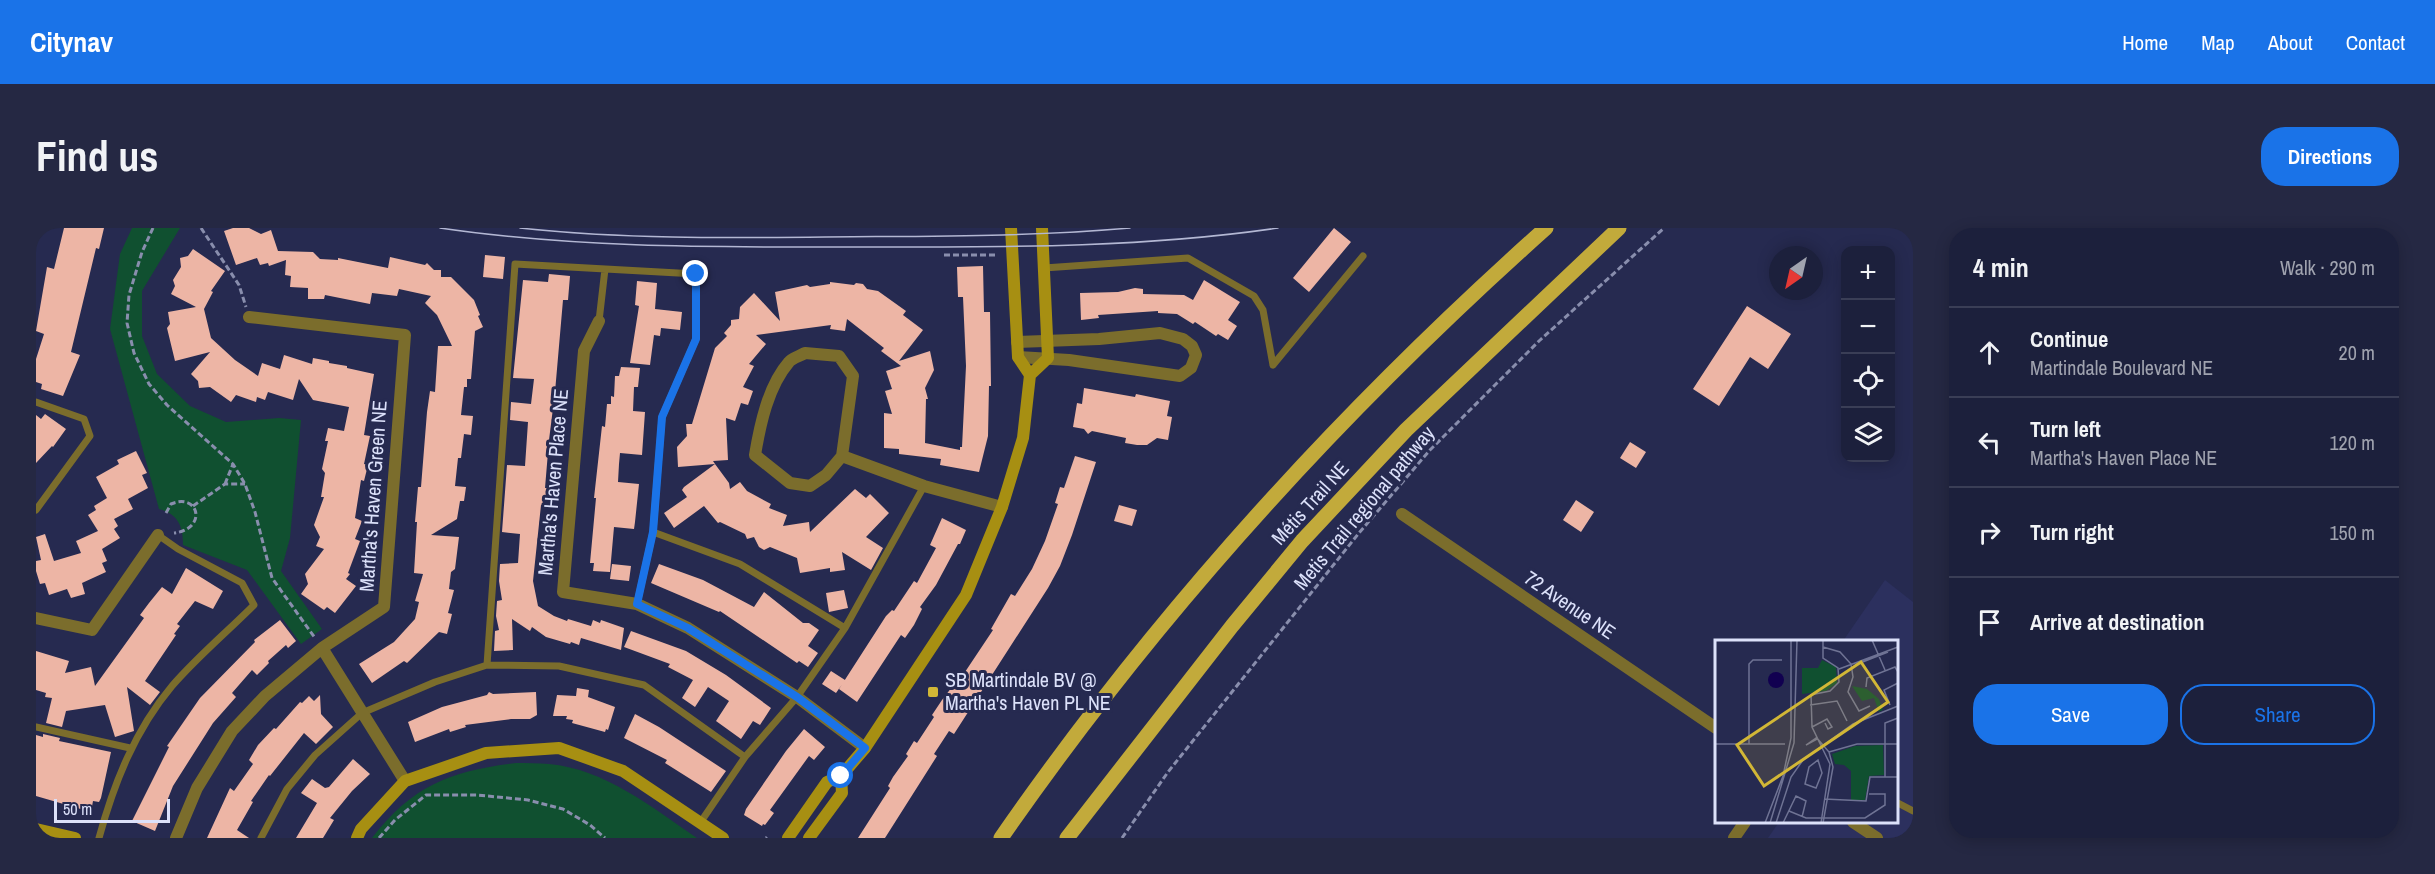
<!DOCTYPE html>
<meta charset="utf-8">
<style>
:root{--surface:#1c203c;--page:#252843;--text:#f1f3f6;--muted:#a0a3af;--line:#3a3e56;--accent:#1a73e8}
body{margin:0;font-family:"Archivo Narrow",sans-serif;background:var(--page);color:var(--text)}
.controls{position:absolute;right:18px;top:18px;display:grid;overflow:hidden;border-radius:12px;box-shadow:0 3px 15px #0003}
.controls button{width:54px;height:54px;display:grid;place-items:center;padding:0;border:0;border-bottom:2px solid var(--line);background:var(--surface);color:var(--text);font:30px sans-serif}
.compass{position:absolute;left:1733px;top:18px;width:54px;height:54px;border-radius:50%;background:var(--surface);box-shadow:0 3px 15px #0003;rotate:214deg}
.scale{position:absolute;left:18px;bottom:15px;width:116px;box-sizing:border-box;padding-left:6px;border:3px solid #dce1fa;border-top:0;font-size:16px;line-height:21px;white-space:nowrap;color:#dce1fa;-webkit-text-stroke:4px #262a50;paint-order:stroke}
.stop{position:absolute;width:18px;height:18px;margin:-14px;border:4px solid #1a73e8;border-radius:50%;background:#fff}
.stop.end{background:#1a73e8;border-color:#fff;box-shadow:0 2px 6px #0008}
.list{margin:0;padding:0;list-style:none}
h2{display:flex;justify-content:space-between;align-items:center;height:78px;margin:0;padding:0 24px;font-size:26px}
h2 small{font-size:20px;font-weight:400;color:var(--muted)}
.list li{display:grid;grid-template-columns:39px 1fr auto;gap:18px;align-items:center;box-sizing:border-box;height:90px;padding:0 24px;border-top:2px solid var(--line)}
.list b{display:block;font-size:22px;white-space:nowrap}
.list p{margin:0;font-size:20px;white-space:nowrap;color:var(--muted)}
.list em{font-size:20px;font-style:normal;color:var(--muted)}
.actions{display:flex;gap:12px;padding:18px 24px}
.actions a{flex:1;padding:14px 0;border:2px solid var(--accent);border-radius:24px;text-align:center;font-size:21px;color:var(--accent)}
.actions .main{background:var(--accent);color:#fff}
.icon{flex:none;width:33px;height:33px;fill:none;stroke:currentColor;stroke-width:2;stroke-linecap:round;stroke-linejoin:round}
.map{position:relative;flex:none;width:1877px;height:610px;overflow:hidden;border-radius:24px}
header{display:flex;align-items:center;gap:36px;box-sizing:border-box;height:84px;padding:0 30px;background:var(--accent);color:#fff}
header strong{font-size:28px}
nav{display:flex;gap:33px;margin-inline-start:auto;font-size:21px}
.intro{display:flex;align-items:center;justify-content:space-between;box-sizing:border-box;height:144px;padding:0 36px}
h1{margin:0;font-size:42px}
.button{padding:15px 27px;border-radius:24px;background:var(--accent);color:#fff;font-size:21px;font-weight:700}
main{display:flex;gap:36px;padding:0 36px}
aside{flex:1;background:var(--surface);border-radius:24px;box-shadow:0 3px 15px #0003}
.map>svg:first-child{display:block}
.built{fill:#2c305e}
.green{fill:#105030}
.building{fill:#edb5a5}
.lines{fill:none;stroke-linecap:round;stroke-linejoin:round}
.path{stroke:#898ead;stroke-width:3;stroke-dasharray:6 3;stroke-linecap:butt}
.lane{stroke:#7b6d2c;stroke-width:7}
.street{stroke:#7b6d2c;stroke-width:12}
.secondary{stroke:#a78f12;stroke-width:12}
.primary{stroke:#c2aa3b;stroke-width:15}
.tram{stroke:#b3b7d3;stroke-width:1.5}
.route{stroke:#1a73e8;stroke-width:8}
.poi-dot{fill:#d2b736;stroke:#262a50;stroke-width:2}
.labels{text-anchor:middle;stroke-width:6;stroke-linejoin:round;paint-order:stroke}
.street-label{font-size:20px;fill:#dce1fa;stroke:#262a50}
.poi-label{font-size:20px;fill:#dce1fa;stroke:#262a50;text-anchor:start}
.inset-road{fill:none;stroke:#6f7394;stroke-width:1.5}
.view{fill:#d2b736;fill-opacity:0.15;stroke:#d2b736;stroke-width:3}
.inset-edge{fill:none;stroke:#dce1fa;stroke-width:3}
</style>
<header>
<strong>Citynav</strong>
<nav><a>Home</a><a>Map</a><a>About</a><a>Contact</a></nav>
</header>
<div class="intro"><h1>Find us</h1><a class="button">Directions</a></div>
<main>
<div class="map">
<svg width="1877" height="610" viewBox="0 0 1877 610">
<rect width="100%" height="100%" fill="#262a50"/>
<path class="built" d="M1849,352L1877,374V610H1732L1743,594H1860V413H1807Z"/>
<path class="green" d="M96,0H144L106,63V108L121,146L154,178L190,194L243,190L265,192L254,310L245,343L286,401L265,416L211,342L147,317C147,298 142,286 123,281L74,101L84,26Z
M480,535C491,535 502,535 513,536C569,541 617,580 661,610H336C377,557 415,543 480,535Z"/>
<path class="building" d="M28,0H68L63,21L60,20L35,124L44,127L27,168L5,161L6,156L0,154V131L8,106L0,103L11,39L18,41Z
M197,0H213L225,6L235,2L242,23L277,24L284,31L302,32V30L352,40L354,29L389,37L391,35L398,42H405V49H415L438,72L444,87L442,88L447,99L439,103L435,151H431V159H428L425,187L437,188L435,207L428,206L425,230H422L419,258L430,259L428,273H424L421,291L395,307L423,309L419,341L415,344L413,361L418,362L412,385L416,386L411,406L403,404L371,435L368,433L336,455L323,436L358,414L379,391L383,374L379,373L387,346L378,345L381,294H379L382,259H385L391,184L394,163L399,164L402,118H416L401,87L389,75L395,68L363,61L361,68L336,65L334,76L289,67L288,71H272V60L254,59L255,48L249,47L250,32L233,38L232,35L224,37L221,30L200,37L188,3Z
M1298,0L1315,14L1273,64L1257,50Z
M157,21L189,43L175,63L177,64L168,81L175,110L199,132L222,148L226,135L244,141L248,127L276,136L277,130L293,133V135L311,138V140L338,146L328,207L334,208L328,236L332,237L328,253L325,252L319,290L326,293L319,311L324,313L312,345L314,346L310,351L320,358L299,385L291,379L288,382L265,366L272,356L269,346L288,321L280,318L284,309L278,297L288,269H285L289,245L286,241L292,213H289L292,200L308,203L313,179L277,172L263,151L257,172L232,164L229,172L221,169L220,174L200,167L195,174L174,159L163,160L162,153L155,146L174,124L139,133L131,100L134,96L132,84L160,79L135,66L139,58L137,52L145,39L144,30L152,28Z
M449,27L469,29L467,51L447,49Z
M947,38L948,84H954L955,158H953L952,208L943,244L904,237L905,231L863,226V221L848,220V185L856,186L849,163L856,161L850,143L865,138L845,123L848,120L811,91L809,103L794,101L795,97L720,107L730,116L713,136L718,138L707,159L717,163L712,177L705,175L699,193L690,190L692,232L677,233L679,236L642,239L641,219L651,208L650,196H656L679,120L691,108L688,105L695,97V92L703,91L704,79L718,65L744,93L739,64L771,57L774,59L794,56V54L818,57L820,55L827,56L831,61L842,63L870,83L867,87L887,102L863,133L894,123L898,142L889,160L892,171H890L889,215L924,222V219H926L930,138L927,69H922L921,39Z
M513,46L534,48L532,72H527L519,164L513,212L509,260H512L510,278L505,277L497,353L502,378L518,388L531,393L532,391L555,398L557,392L564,395L565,392L588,400L585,422L545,410L543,417L535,414L534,416L510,409L496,399L494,403L476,391L477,422L458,423L459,403L463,402L460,388L461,373L466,372L463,353L464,336L482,335L484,306L466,304L471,237L489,238L492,194L474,192L475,174L495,176L498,151L477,150L487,52L512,54Z
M1168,52L1204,74L1192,92L1201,98L1192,112L1182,106L1180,108L1159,94L1157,96L1141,86L1122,85V83L1062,87L1063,90L1045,92L1044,65L1082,64L1099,60L1107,61V66L1148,67L1157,72Z
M601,53L621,55L619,81L646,84L644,102L625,100L624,108L618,107L614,137L594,135L603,78L599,77Z
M1711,78L1755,106L1732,141L1714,129L1683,178L1657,161Z
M585,139L604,140L602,159H598L597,183L609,184L606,227L584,225L583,236L582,254L603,256L599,294L598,301L578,299L574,344L557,343L558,335H554L560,270H558L566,198L569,199L571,176H575V168L578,169L579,148H583Z
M1048,160L1099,169L1100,166L1134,173L1131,188L1136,189L1132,212L1121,210L1111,217H1101L1089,215L1090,210L1056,203L1052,206L1048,201L1037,199L1041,175L1046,176Z
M9,186L30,201L17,219L16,218L0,235V187L5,191Z
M1594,214L1610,224L1600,240L1584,230Z
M100,223L111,245L106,247L112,260L92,271L97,281L78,291L82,298L78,301L84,310L66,321L71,333L66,335L70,344L46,355L49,366L35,370L31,361L13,367L9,355L4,356L0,343V333L5,332L0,309L9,306L18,333L45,325L40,313L62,303L52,287L60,282L58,278L71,270L60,249L83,236L81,232Z
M1039,228L1060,234L1036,307L1024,338L1012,360L918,506L913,503L898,526L901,528L849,610H822L854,560L852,558L857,549L872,528L870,526L878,513L881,515L898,489L896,487L906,472L919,455L921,456L957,402L955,401L975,366L979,368L996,341L1009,313L1022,276L1019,275L1024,259L1028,260Z
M679,236L693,255L694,261L704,254L711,263L735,276L733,280L751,287L747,298L773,294L774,304L819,261L830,270L834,266L853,285L830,309L847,320L835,342L806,324L809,342L794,344V340L764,345L761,330L734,319L728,322L723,319L718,309L711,311L709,306L684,294L682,295L668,278L638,300L628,285L651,269L646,262L648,259Z
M1540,272L1558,284L1545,304L1527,292Z
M1083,277L1101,282L1096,298L1078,293Z
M906,290L930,302L924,316H922L900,357L884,379L886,381L878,397L869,410L865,407L821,474L803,461L850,388L856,382L858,383L878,353L881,355L900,320L894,317Z
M576,336L595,338L593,353L574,351Z
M623,336L667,352L718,379L728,364L767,395H773L783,402L772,418L782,425L772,439L763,433L761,435L684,383L683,384L615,355Z
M150,340L187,363L177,381L159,373L141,396L144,398L138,406L140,407L109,453L124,464L114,477L91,459L98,503L79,509L69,477L30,483L26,499L10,495L16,470L9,469L10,465L0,462V423L33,433L29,445L55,439L59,458L108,390L104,387L113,375L126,359L136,366Z
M808,362L812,380L793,384L790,365Z
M244,392L260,413L252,420L250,417L232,433L233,435L221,447L216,442L196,465L200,469L177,495L137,558L119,603L96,593L133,519L131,518L164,470L219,414L218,412Z
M595,403L650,423L690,447L735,480L724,497L717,493L705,511L680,493L693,473L672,459L659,479L646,470L657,452L632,439L634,436L588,419Z
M795,443L809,452L800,465L786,456Z
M541,460L553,462L552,469L579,479L572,502L570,501L569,504L536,495L537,492L530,491L531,488H517L521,467L540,468Z
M453,464L457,466L500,464L501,487L494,491H475L429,497L430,499L414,504L413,501L379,514L372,494L406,479L451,467Z
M284,467L285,486L297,499L280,516L268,505L234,548L233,547L215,573L217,574L201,602L213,610H171L194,560L198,563L217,536L213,532L222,517L238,500L240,501L264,474L266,475L273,468L278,473Z
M599,486L623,499L690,543L675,564L629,535L631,532L588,510Z
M768,501L789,519L778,532L773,528L734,582L738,585L729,597L727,596L726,598L708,587L710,581L750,523Z
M7,506L24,510L23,513L75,524L65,570L63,574L57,573L55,584L0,568V507L7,509Z
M317,531L334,546L316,563L294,590L298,592L287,610H260L281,575L265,565L276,551L289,560L293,559Z"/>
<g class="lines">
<path class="path" d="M117,0L106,24L93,67L91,95L98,125L113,156L131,177L197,236L209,256L219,284L236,350L279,410
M165,0L203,57L210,79
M908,27H961
M189,256L197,236
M157,278L189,256H209
M130,285L135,276C163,264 172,301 138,305
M343,610L359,592L390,567H441L492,572L527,581L554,597L569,610
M730,610L731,609
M1086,610L1132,544L1323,305L1394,222L1503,113L1628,0"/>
<path class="lane" d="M1008,40L1152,30L1218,68L1227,82L1237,137
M563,93L569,41
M1237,137L1327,28
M0,174L48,191L54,208L0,282
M601,376L617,304
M451,437L479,36L660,46V111L626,189L617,304L704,336L809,400
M0,499L94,520
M1860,574L1877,583
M664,595L709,529L761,469L809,400L888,258
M63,610C78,555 99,502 136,458C161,429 191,404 218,377L206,355L142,321L122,307
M225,610L251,561L279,527L326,485L399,454L451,437L523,438L608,457L709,529"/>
<path class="street" d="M563,93L548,123L527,364L601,376L652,400L761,469L829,520
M981,114L1063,111L1124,105L1147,111L1156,118L1160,127L1155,140L1144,148L1033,132L982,129
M769,125L803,128L817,148L806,228L790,247L774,258L754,255L719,227C724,197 732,158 753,134C756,130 764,128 769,125Z
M806,228L888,258L966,279
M1366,286L1680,500
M0,390L56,402L122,307
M286,420L369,553
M1817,594L1841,610
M140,610L161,560L196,503L229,468L286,420L348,379L369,107L213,89
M1698,610L1709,594"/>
<path class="secondary" d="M975,0L982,129L994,147
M0,601L39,610
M321,610L325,601L369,553L450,525L523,520L587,543L687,610
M752,610L791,554L805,548L829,520L930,367L966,279L987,210L994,147L1012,130L1006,0
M773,610L806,565L805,548"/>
<path class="primary" d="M965,610C1121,385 1306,182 1510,0
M1031,610L1196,398L1266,313L1370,202L1583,0"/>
<path class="tram" d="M404,0C546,21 687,19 830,19C968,19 1106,20 1242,0
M484,0C585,11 688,10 789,9C891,8 992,9 1094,0"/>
</g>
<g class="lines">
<path class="route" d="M660,46V111L626,189L617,304L601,376L652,400L761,469L829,520L805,548"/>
</g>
<rect class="poi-dot" x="891" y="458" width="12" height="12" rx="3"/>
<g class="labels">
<g class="street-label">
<text transform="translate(517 254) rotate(-85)" y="7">Martha's Haven Place NE</text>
<text transform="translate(337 268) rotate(-86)" y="7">Martha's Haven Green NE</text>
<text transform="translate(1274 275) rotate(-48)" y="7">Métis Trail NE</text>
<text transform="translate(1328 280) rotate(-50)" y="7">Metis Trail regional pathway</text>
<text transform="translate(1534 377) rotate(34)" y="7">72 Avenue NE</text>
</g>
<g class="poi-label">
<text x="909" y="459">SB Martindale BV @<tspan x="909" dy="23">Martha's Haven PL NE</tspan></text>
</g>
</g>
<g transform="translate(1679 412)">
<rect width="183" height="183" fill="#262a50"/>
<path d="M107,20L121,27L122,43L111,51L87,54V28H103ZM137,46L152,49L164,59L168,70L164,72L159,58L147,61ZM168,105L169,135L154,136L150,160H136V131L129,125L120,124L117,114L140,106Z" fill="#105030"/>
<path d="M53 40a8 8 0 1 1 16 0a8 8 0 1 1-16 0Z" fill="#110050"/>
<path class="inset-road" d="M157,0L170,30M108,7L125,12L136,24L138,37L133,52L144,71L155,66M140,25L173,12M124,29L183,7M151,47L152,38L180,27L183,32M96,54L97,87L115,124L106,183M95,55L115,51L124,42L123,28L108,18V0M95,65L122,61L132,81M175,65L169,50L183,43M97,87L112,79L117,87L113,89L110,83M0,97V183M101,97L114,112L118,127L108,183M101,98L91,105L102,99M0,104H70M34,104V24L38,20H67M114,112L142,104H183M103,120L107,133L101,148L90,144L94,127ZM170,137V83L183,78M109,159L151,161L155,137H183M74,171L91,178H150L170,165V154H154M50,183L68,136L76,98V0M55,183L79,103L82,0M61,183L76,137L88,120L138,84L183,66M68,183L81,156L91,161L87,177"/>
<path class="view" d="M146,22L173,62L49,146L22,105Z"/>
<rect width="183" height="183" class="inset-edge"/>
</g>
</svg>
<div class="controls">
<button>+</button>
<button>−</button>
<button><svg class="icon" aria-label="locate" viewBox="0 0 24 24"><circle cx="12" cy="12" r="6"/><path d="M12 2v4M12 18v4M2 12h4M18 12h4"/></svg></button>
<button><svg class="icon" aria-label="layers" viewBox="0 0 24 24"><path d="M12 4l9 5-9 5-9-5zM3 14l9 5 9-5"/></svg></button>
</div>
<svg class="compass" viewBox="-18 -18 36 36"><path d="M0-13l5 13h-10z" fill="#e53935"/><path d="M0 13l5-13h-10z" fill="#a0a3af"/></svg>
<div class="scale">50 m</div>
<div class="stop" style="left:805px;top:548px"></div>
<div class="stop end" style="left:660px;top:46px"></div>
</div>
<aside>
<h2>4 min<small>Walk · 290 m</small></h2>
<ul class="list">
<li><svg class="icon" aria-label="ahead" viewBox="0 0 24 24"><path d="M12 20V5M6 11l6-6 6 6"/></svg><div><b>Continue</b><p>Martindale Boulevard NE</p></div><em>20 m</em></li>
<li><svg class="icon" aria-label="left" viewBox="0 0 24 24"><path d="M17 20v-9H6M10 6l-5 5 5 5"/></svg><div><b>Turn left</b><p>Martha's Haven Place NE</p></div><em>120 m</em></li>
<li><svg class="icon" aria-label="right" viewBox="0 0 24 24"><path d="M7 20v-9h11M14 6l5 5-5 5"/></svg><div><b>Turn right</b></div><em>150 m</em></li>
<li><svg class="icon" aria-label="arrive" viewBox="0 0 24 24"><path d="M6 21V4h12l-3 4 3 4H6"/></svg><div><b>Arrive at destination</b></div></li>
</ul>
<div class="actions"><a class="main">Save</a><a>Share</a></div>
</aside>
</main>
